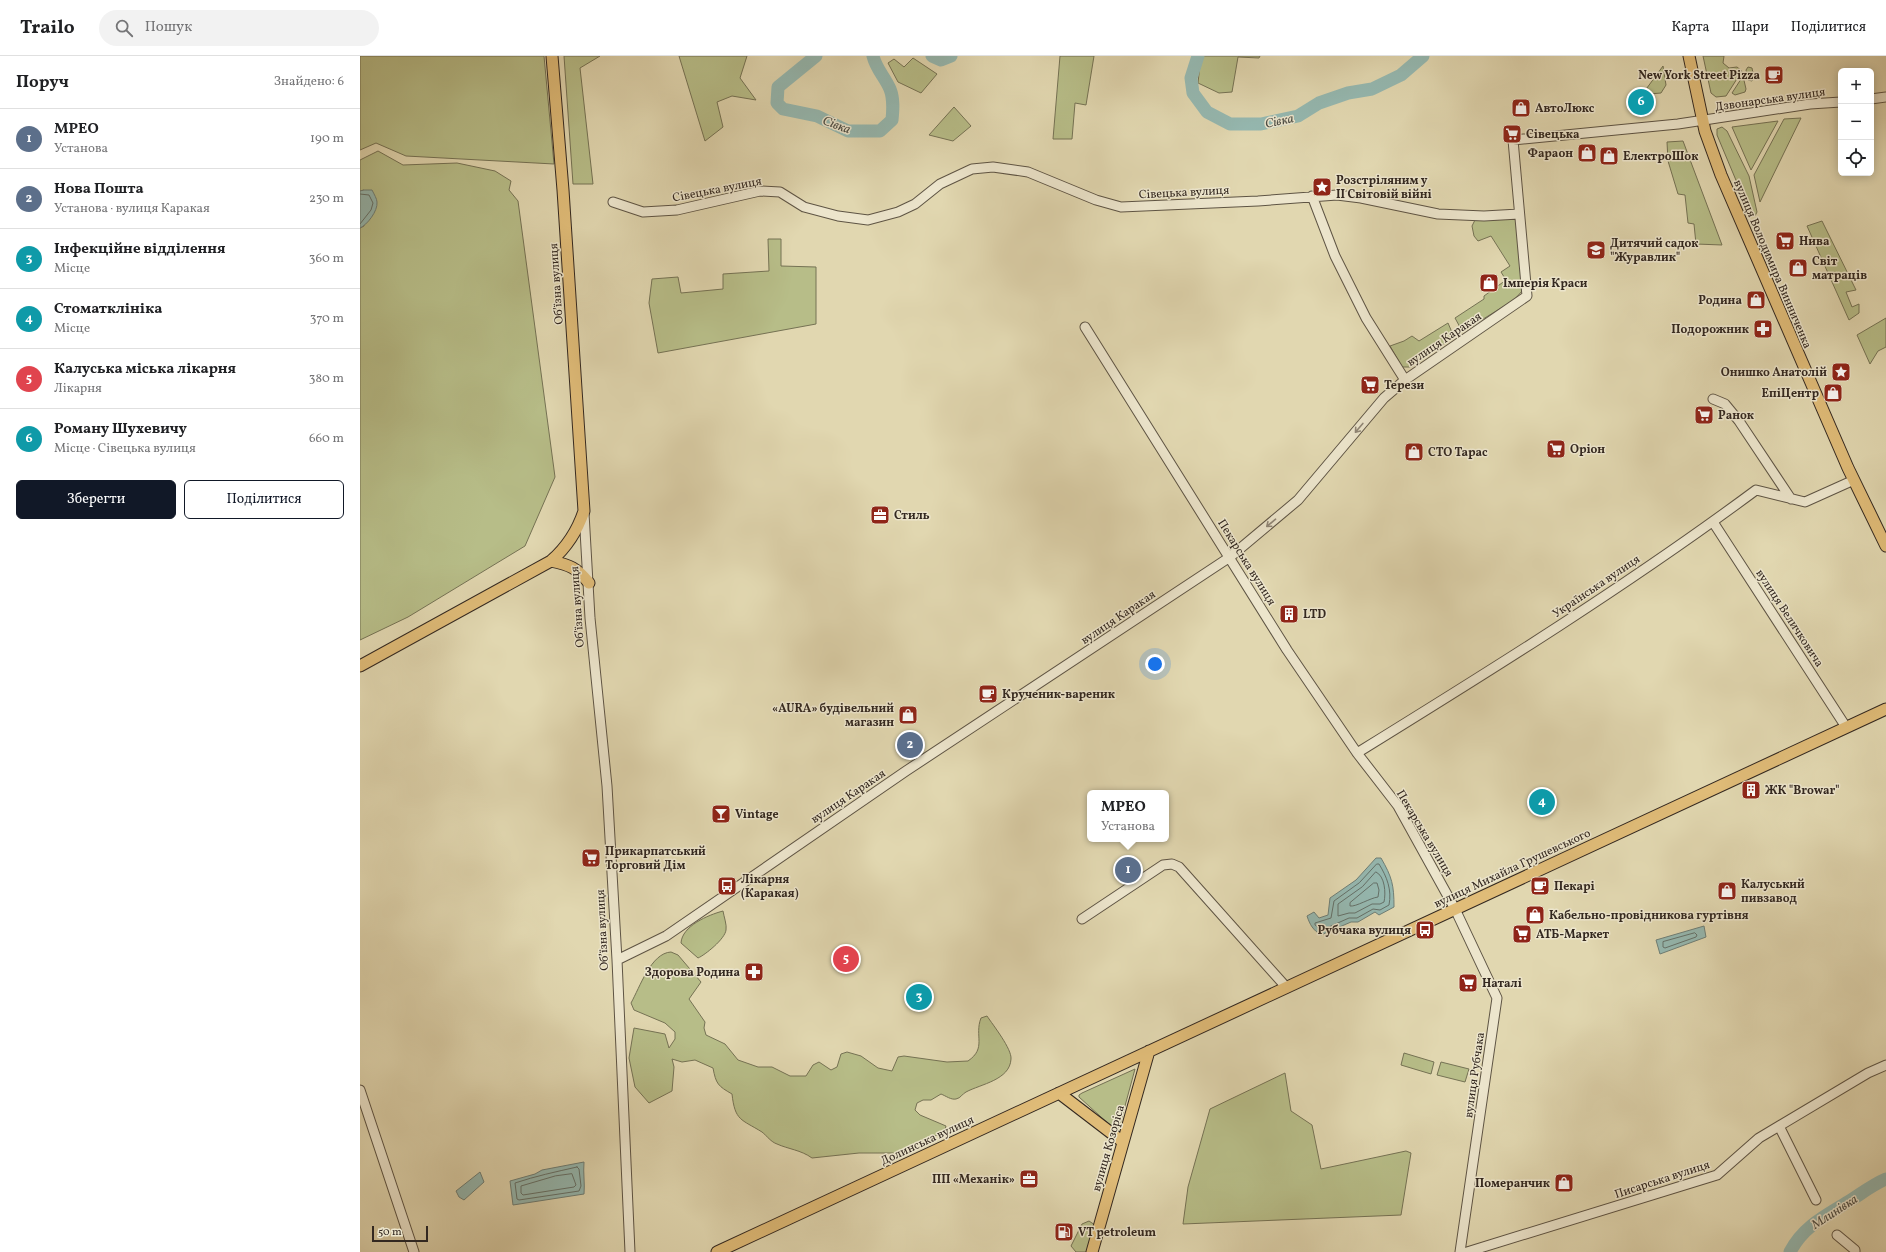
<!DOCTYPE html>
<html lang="uk">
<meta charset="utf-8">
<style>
:root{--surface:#fff;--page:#f2f2f2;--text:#202124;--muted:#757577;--line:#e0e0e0;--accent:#111827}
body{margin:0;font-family:Vollkorn,serif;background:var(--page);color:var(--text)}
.controls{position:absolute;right:12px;top:12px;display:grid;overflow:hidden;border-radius:6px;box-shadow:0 2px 10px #0003}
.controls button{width:36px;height:36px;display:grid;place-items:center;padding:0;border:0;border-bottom:1px solid var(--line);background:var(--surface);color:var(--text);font:20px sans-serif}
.scale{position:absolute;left:12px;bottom:10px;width:56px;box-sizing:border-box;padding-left:4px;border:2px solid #332820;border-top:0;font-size:11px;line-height:14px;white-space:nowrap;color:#332820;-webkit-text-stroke:3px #ece5cc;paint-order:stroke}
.you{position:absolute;left:795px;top:608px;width:14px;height:14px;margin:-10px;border:3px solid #fff;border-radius:50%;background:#1a73e8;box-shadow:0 0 0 6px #1a73e833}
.badge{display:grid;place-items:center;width:26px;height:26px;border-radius:50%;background:var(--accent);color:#fff;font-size:13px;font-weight:700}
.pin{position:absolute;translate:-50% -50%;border:2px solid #fff;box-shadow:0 1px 4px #0006}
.popup{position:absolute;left:727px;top:734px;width:82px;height:52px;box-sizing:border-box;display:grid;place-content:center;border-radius:6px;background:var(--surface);filter:drop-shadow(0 1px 3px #0005);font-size:13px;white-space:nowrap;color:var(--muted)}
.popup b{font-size:15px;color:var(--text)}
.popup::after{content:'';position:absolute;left:50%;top:100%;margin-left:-8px;border:8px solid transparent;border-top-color:var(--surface)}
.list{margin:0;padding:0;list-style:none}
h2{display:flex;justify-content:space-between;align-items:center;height:52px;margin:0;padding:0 16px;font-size:17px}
h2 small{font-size:13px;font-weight:400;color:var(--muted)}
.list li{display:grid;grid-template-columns:26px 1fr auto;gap:12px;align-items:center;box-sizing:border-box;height:60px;padding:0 16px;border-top:1px solid var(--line)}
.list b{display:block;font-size:15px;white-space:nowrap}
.list p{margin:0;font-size:13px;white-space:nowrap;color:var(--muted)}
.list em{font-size:13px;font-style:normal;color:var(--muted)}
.actions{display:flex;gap:8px;padding:12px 16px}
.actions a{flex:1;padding:9px 0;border:1px solid var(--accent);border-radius:6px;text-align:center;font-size:14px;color:var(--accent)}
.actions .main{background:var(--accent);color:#fff}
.icon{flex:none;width:22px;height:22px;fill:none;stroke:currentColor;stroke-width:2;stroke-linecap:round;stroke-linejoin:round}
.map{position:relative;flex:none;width:1526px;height:1196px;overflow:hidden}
header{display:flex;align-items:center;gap:24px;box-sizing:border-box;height:56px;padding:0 20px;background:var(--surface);border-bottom:1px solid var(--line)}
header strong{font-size:19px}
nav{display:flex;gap:22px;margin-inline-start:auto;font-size:14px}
.search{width:280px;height:36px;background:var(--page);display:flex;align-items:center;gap:10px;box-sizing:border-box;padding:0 14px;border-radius:22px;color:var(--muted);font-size:15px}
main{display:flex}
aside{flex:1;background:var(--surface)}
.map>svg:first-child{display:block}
.green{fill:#b7bd88;stroke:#757254}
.water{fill:#95b8b0;stroke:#6e7e76}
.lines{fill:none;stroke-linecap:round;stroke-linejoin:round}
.shore{stroke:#647068;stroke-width:1}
.river{stroke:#95b8b0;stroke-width:13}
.minor-casing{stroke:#5e5444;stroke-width:11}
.major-casing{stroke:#332820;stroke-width:13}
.minor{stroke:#ece5cc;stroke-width:9}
.major{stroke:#e0bc78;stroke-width:11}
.oneway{stroke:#908676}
.labels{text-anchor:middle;stroke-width:3;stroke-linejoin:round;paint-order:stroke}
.poi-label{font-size:12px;font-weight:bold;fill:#332820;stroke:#ece5cc;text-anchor:start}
.street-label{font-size:12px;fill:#332820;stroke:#ece5cc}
.water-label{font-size:13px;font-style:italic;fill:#4c4c44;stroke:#ece5cc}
</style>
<header>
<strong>Trailo</strong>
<div class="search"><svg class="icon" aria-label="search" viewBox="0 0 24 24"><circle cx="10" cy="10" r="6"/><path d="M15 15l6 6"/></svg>Пошук</div>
<nav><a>Карта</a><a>Шари</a><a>Поділитися</a></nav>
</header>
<main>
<aside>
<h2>Поруч<small>Знайдено: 6</small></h2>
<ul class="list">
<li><span class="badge" style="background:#5c6f8a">1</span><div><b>МРЕО</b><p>Установа</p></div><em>190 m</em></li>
<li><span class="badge" style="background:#5c6f8a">2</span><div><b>Нова Пошта</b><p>Установа · вулиця Каракая</p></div><em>230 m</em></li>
<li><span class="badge" style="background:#0f9aa8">3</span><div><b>Інфекційне відділення</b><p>Місце</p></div><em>360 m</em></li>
<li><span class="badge" style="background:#0f9aa8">4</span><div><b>Стоматклініка</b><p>Місце</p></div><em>370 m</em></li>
<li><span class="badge" style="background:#e0444e">5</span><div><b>Калуська міська лікарня</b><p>Лікарня</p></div><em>380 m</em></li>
<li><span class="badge" style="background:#0f9aa8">6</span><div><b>Роману Шухевичу</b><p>Місце · Сівецька вулиця</p></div><em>660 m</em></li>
</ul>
<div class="actions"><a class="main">Зберегти</a><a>Поділитися</a></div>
</aside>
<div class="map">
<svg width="1526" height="1196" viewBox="0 0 1526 1196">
<rect width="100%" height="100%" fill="#e1d7b0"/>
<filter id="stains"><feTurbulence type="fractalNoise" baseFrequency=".005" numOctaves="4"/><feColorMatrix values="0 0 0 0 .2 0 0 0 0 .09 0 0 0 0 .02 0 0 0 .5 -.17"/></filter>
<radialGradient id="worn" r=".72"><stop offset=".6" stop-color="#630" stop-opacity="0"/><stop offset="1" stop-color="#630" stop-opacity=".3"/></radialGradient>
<path class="green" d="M0,0H184L194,108L46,100L16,87L0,94Z
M204,0H240L220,12L233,128H213Z
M319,0H387L380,22L396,44L372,40L357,46L363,71L345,85Z
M700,0H734L726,49L715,47L712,83H693Z
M841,0H900L899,2L878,1L872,36L859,37L838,27Z
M1343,0H1364L1363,7L1369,12L1377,11L1382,15L1366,40L1356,41L1351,37Z
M553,2L577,18L561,37L538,26L528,7L534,3L544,11Z
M1303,10L1306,29L1301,37L1289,38L1284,36Z
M1388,11L1392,12L1394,22L1392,25L1388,24L1386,14Z
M1383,20L1386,33L1385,36L1375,39L1372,37Z
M594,51L611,70L593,85L569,79Z
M1441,62L1400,146L1394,119L1424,63Z
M1418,65L1391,114L1372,71Z
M1362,71L1367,75L1389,120L1397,156L1395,160H1391L1357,79V73Z
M1323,85L1362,189L1336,188L1334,168L1328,167L1325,139L1318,138L1308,105L1307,86Z
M18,95L43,109L97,107L135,115L151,125L149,134L158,145L195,421L165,490L48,561L0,584V172L4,170V134L0,135V104Z
M1156,162L1162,235L1154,244L1107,273H1101L1095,262L1124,243V240L1146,224L1141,216L1150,210L1131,180L1118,185L1114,180L1112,170L1115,164Z
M1462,165L1496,234L1486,236L1492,251L1499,248V257L1489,264L1447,170Z
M408,183H421V210L456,211V268L298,297L289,247L292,223L318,221L321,237L363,233V218L409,215Z
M1526,262V291L1518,295L1510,308L1497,279Z
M1088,267L1094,281L1051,311H1042L1030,290L1044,285L1052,280L1059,285Z
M363,855C364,861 367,869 366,874C365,883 345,899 338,902L321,887C322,870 348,859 363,855Z
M311,896L318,899L341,926L329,943L345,966L344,972L346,979L365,988L378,1004L398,1011H412L430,1020H446L453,1009L459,1006L471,1014L477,1011L481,998L487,996L501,1000L518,1012L532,1015L538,1001L544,1000L587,1006L608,1005C627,992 614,980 621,962L627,960C633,969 652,993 651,1003C650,1024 621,1028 606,1036C602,1038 601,1042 596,1043C591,1044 586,1040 581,1038L571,1044H563L557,1047L555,1054L560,1059L586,1070L584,1077L571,1081L540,1097H499L452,1102C441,1094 428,1093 417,1088C411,1086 407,1080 402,1076C381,1063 375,1065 372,1038C358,1030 356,1028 353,1012L335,1004L322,1006L312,1003L314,1011L312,1035L289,1047L275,1031L269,1002L274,972L305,978L309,992L315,983V976L305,967L274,954L271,947C280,931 291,897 311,896Z
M1044,997L1074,1006L1071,1018L1041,1009Z
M1081,1006L1109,1013L1105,1026L1077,1019Z
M775,1013L759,1072L751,1070L719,1041V1039L722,1037Z
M925,1017L931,1055L952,1069L961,1113L1046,1095L1051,1097L1041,1159L823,1168L828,1131L850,1053Z
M729,1165L735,1169L727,1196H716L711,1190L722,1168Z"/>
<path class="water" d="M4,134H12C14,138 17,143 17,146C18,155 7,169 0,172V135Z
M1016,802H1021C1032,821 1034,829 1034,851L1019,859L1015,856L998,866H991L961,879C953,874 950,869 947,860L954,856L959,862L968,859L970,842L996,824Z
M1344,870L1346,881L1300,898L1296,884Z
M224,1106C223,1117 225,1127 224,1138L153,1149L150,1125L175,1118L182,1114Z
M120,1116L124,1126L104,1144L99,1141L96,1135Z"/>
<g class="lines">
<path class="shore" d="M0,138L9,139L13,147L11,154L0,168
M1017,808H1019C1027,821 1032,834 1029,849L1020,854L1013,853L997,862H989L962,874L955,869V867L971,862L974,845L999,827Z
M1016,816C1025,820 1026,837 1024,846L1020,848H1012L995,857H989L978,860V848L1002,831Z
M1014,827H1017L1019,834L1018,841C1010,842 996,851 990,850V847Z
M1335,877L1337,879L1336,881L1305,892L1303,891V886Z
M217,1111L219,1113L221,1130L219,1135L159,1144L157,1143L155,1127C176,1120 195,1116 217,1111Z
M212,1118L216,1129L214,1131L163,1139L161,1137V1130L195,1120Z"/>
<path class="river" d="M456,0L418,31L417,47L423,53L457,60L488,75H520L532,64C533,54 534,43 530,33C525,21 516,13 513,0
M572,0L581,4L591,0
M838,0L831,22L833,37L847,56L870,68H901L938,60L959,47L988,37L1012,33L1041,19L1063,0
M1430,1196C1443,1170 1467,1159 1491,1144C1502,1137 1514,1128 1526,1123"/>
<g class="minor-casing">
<path id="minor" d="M1511,43L1526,41
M952,140L975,200L1006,262L1045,324
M253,146L283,156L317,154L400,135L420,136L444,151L478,160L508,164L538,156L555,148L580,128L612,113L633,111L668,116L736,144L761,151L898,145L977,139L1001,142L1078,158L1124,160L1159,158
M725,271L927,594L997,697L1038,750L1095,853L1137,942L1100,1196
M1353,343L1365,348L1379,365L1431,443
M224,457L230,562L247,730L257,904L270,1196
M1353,466L1486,671
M997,697C1133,613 1268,529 1396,434L1445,446L1494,424
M722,863L803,809L812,808L819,811L927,932
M257,904L306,880L546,715L870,501L938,444L1024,342L1045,324L1167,240L1153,84L1318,68L1450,48L1481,46
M0,1034L54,1196
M1419,1070L1456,1144
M1477,1179L1495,1194V1196
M1107,1196L1357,1119L1399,1082L1508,1017L1526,1009"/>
</g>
<g class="major-casing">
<path id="major" d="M1329,0L1345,75L1361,119L1488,412L1526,490
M191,505C210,509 217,512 229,527
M0,610L191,505C207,491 217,476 224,455L203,134L192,0
M699,1037L763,1086
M357,1196L1526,653
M732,1196L789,995"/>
</g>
<use href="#minor" class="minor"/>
<use href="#major" class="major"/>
</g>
<defs><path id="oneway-shaft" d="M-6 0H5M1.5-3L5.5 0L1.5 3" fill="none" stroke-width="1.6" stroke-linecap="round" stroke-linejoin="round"/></defs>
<g class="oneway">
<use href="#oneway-shaft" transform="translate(999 372) rotate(130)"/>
<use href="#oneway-shaft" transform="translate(911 467) rotate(140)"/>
</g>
<defs>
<g id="cafe-square" transform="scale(1)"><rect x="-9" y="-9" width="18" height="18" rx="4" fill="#8f2418" stroke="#ece5cc"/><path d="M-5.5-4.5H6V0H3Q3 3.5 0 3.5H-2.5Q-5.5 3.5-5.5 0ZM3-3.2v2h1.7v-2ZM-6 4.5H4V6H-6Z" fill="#fff"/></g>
<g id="shop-square" transform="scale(1)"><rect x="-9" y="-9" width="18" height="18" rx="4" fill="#8f2418" stroke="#ece5cc"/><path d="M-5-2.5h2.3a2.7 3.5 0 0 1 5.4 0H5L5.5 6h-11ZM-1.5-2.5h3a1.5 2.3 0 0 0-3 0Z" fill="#fff"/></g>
<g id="supermarket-square" transform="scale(1)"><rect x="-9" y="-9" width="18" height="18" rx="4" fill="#8f2418" stroke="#ece5cc"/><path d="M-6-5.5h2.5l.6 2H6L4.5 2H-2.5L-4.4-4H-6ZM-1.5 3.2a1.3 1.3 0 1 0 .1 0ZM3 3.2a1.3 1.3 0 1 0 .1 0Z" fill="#fff"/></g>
<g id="sight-square" transform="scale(1)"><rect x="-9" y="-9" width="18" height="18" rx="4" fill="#8f2418" stroke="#ece5cc"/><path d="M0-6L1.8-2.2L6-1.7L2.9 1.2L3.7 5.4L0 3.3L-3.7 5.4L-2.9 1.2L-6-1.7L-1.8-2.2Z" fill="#fff"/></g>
<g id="school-square" transform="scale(1)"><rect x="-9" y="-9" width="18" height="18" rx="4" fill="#8f2418" stroke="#ece5cc"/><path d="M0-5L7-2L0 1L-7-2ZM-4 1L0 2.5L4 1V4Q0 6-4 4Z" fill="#fff"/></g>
<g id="pharmacy-square" transform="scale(1)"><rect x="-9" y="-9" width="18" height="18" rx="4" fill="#8f2418" stroke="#ece5cc"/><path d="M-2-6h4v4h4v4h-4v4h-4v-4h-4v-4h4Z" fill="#fff"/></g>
<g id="office-square" transform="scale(1)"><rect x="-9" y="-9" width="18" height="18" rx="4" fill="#8f2418" stroke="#ece5cc"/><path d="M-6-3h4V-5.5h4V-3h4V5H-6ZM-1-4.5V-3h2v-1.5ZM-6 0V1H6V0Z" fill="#fff"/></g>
<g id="building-square" transform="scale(1)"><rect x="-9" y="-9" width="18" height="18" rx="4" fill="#8f2418" stroke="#ece5cc"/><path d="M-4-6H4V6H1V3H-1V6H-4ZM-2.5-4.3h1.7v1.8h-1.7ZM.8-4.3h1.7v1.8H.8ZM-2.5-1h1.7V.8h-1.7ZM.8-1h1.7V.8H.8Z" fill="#fff"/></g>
<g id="bar-square" transform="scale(1)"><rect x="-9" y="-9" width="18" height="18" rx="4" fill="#8f2418" stroke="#ece5cc"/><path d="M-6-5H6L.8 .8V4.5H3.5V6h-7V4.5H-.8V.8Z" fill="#fff"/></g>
<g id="bus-square" transform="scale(1)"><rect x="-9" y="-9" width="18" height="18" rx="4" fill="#8f2418" stroke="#ece5cc"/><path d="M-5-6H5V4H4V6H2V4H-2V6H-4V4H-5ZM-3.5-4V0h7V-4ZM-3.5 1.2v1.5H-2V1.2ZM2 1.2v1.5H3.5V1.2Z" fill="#fff"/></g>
<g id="fuel-square" transform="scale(1)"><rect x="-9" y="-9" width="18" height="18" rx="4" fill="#8f2418" stroke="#ece5cc"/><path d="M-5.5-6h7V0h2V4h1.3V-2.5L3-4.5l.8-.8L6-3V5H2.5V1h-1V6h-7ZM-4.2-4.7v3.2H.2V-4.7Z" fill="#fff"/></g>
</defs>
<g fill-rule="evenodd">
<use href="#cafe-square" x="1414" y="19"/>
<use href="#shop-square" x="1161" y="52"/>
<use href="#supermarket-square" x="1152" y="78"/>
<use href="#shop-square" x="1227" y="97"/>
<use href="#shop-square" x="1249" y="100"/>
<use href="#sight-square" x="962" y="131"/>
<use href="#supermarket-square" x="1425" y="185"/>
<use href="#school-square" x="1236" y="194"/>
<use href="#shop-square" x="1438" y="212"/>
<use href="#shop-square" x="1129" y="227"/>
<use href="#shop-square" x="1396" y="244"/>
<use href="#pharmacy-square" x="1403" y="273"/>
<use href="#sight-square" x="1481" y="316"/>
<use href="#supermarket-square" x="1010" y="329"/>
<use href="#shop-square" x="1473" y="337"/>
<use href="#supermarket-square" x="1344" y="359"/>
<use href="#supermarket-square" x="1196" y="393"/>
<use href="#shop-square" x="1054" y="396"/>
<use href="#office-square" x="520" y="459"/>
<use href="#building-square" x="929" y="558"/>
<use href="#cafe-square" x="628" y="638"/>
<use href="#shop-square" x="548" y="659"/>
<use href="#building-square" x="1391" y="734"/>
<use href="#bar-square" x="361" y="758"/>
<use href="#supermarket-square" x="231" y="802"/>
<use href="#bus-square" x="367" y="830"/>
<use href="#cafe-square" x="1180" y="830"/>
<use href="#shop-square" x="1367" y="835"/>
<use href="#shop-square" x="1175" y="859"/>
<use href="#bus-square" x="1065" y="874"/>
<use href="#supermarket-square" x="1162" y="878"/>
<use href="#pharmacy-square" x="394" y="916"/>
<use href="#supermarket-square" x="1108" y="927"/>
<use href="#office-square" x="669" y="1123"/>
<use href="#shop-square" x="1204" y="1127"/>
<use href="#fuel-square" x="704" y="1176"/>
</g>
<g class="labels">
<g class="poi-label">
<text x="1400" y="23" text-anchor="end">New York Street Pizza</text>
<text x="1175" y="56">АвтоЛюкс</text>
<text x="1166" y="82">Сівецька</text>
<text x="1213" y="101" text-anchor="end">Фараон</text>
<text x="1263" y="104">ЕлектроШок</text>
<text x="976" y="128">Розстріляним у<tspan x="976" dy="14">II Світовій війні</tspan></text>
<text x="1439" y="189">Нива</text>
<text x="1250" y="191">Дитячий садок<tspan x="1250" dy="14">"Журавлик"</tspan></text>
<text x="1452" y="209">Світ<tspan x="1452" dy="14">матраців</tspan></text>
<text x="1143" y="231">Імперія Краси</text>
<text x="1382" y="248" text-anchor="end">Родина</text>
<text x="1389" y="277" text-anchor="end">Подорожник</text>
<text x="1467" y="320" text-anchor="end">Онишко Анатолій</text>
<text x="1024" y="333">Терези</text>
<text x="1459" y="341" text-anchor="end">ЕпіЦентр</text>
<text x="1358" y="363">Ранок</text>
<text x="1210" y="397">Оріон</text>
<text x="1068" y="400">СТО Тарас</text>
<text x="534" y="463">Стиль</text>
<text x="943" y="562">LTD</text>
<text x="642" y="642">Крученик-вареник</text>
<text x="534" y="656" text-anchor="end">«AURA» будівельний<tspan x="534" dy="14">магазин</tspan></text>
<text x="1405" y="738">ЖК "Browar"</text>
<text x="375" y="762">Vintage</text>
<text x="245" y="799">Прикарпатський<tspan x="245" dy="14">Торговий Дім</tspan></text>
<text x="381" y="827">Лікарня<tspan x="381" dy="14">(Каракая)</tspan></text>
<text x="1381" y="832">Калуський<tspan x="1381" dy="14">пивзавод</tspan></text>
<text x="1194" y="834">Пекарі</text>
<text x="1189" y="863">Кабельно-провідникова гуртівня</text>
<text x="1051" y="878" text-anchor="end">Рубчака вулиця</text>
<text x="1176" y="882">АТБ-Маркет</text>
<text x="380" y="920" text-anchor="end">Здорова Родина</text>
<text x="1122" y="931">Наталі</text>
<text x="655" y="1127" text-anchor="end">ПП «Механік»</text>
<text x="1190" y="1131" text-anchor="end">Померанчик</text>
<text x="718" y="1180">VT petroleum</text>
</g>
<g class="street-label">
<text transform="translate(1410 43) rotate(-8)" y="4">Дзвонарська вулиця</text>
<text transform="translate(357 133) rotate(-11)" y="4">Сівецька вулиця</text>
<text transform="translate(824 136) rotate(-3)" y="4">Сівецька вулиця</text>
<text transform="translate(1413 208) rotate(67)" y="4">вулиця Володимира Винниченка</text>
<text transform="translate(196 228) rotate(-94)" y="4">Обʼїзна вулиця</text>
<text transform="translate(1084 283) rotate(-34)" y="4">вулиця Каракая</text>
<text transform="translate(887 506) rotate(58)" y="4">Пекарська вулиця</text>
<text transform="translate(1236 530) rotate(-34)" y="4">Українська вулиця</text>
<text transform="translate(217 551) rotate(-94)" y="4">Обʼїзна вулиця</text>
<text transform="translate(758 561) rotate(-34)" y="4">вулиця Каракая</text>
<text transform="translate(1430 562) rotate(57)" y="4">вулиця Величковича</text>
<text transform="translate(488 740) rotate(-34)" y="4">вулиця Каракая</text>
<text transform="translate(1065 777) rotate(59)" y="4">Пекарська вулиця</text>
<text transform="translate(1152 812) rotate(-25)" y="4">вулиця Михайла Грушевського</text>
<text transform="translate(242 874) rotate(-93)" y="4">Обʼїзна вулиця</text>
<text transform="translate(1114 1019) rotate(-82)" y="4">вулиця Рубчака</text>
<text transform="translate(567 1084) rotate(-25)" y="4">Долинська вулиця</text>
<text transform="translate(748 1092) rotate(-74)" y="4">вулиця Козоріса</text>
<text transform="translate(1302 1123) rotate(-18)" y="4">Писарська вулиця</text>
</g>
<g class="water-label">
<text transform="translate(919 64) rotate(-12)" y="5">Сівка</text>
<text transform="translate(477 68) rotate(20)" y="5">Сівка</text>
<text transform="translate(1474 1155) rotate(-33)" y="5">Млинівка</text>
</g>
</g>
<rect width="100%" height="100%" filter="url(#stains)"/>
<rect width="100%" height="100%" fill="url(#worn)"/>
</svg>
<div class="controls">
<button>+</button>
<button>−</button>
<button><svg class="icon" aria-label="locate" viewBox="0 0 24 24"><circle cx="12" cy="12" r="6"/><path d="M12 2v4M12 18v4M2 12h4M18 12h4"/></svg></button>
</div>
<div class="scale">50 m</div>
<div class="you"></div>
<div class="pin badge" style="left:768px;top:814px;background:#5c6f8a">1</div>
<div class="popup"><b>МРЕО</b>Установа</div>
<div class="pin badge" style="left:550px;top:689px;background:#5c6f8a">2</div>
<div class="pin badge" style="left:559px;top:941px;background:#0f9aa8">3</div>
<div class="pin badge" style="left:1182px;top:746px;background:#0f9aa8">4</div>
<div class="pin badge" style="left:486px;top:903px;background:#e0444e">5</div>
<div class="pin badge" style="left:1281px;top:46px;background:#0f9aa8">6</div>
</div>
</main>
